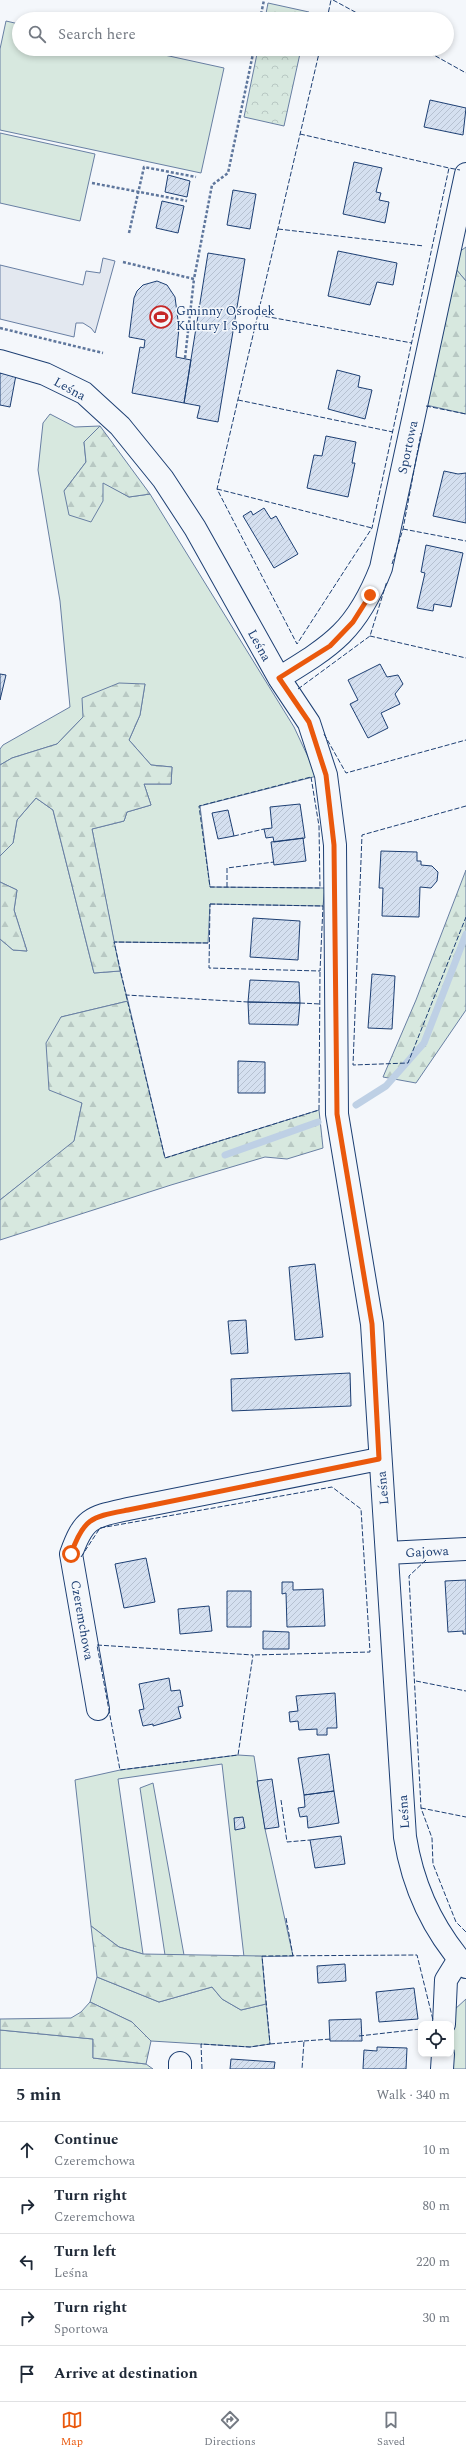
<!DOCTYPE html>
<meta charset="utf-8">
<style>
:root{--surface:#fff;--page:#f6f6f7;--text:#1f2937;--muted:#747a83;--line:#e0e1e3;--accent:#ea580c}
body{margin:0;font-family:Spectral,serif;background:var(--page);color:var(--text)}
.controls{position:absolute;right:12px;bottom:12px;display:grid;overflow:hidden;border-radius:8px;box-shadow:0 2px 6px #0003}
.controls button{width:36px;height:36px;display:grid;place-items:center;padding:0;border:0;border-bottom:1px solid var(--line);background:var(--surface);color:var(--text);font:20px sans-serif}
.stop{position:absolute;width:12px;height:12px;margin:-9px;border:3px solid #ea580c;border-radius:50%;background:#fff}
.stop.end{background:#ea580c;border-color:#fff;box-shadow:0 1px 4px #0008}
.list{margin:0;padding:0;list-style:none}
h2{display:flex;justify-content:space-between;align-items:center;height:52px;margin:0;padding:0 16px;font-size:17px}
h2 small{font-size:13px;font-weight:400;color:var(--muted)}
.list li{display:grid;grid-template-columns:26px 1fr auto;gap:12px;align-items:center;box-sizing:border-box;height:56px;padding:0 16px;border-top:1px solid var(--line)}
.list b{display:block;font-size:15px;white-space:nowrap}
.list p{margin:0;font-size:13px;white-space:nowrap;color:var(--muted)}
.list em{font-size:13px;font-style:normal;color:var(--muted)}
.icon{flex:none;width:22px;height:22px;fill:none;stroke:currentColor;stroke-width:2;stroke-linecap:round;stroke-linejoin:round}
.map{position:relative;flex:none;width:466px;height:2069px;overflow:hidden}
.search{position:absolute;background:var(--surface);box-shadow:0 2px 6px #0003;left:12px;right:12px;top:12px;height:44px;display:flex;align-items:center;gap:10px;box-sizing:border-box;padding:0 14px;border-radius:22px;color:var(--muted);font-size:15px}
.sheet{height:332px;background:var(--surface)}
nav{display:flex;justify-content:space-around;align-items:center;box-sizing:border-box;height:56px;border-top:1px solid var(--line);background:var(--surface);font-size:11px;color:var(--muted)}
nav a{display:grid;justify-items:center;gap:2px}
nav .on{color:var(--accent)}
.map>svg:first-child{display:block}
.grass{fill:#d7e8df;stroke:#687fa3}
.forest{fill:url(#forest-firs);stroke:#687fa3}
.park{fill:url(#park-crowns);stroke:#687fa3}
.parking{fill:#e3e8f0;stroke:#687fa3}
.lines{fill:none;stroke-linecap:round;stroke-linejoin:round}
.stream{stroke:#bed0e5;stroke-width:7}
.building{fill:url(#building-hatch);stroke:#1d3f73}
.minor-casing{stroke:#1d3f73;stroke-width:24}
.path{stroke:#5e769c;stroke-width:2.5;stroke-dasharray:3 2;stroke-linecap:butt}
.minor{stroke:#f4f7fb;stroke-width:22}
.fence{stroke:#1d3f73;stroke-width:1;stroke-dasharray:5 2;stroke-linecap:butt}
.route{stroke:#ea580c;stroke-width:5}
.labels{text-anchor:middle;stroke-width:3;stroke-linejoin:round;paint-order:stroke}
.poi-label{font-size:13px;fill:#1d3f73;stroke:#f4f7fb;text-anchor:start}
.street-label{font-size:13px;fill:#1d3f73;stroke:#f4f7fb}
</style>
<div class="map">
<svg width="466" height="2069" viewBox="0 0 466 2069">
<defs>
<pattern id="forest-firs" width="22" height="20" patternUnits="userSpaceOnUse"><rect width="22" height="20" fill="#d7e8df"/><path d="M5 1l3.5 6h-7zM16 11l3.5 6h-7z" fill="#b8c8c3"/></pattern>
<pattern id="park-crowns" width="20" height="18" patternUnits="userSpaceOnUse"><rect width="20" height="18" fill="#d7e8df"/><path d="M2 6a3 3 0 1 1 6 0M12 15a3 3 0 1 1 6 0" fill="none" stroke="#b8c8c3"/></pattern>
<pattern id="building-hatch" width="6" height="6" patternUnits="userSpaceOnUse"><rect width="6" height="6" fill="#d5e0f0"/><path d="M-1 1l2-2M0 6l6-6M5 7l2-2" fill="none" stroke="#b6c1d1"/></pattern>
</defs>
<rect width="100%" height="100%" fill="#f4f7fb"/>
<path class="grass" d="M6,21L19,24V49H137L224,68L201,173L0,130V49Z
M0,133L95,154L80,221L0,203Z
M466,247V281L455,268L459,252Z
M50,414L75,427L100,426L84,442L86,462L64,491L103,482L129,497L150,494L294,727L317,776L200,806L210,887L325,888L323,906L210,904L208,943L114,942L92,829L124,821L127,812L151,805L144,784H171L172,767L151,765L129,740L140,715L145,684L83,717L57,744L12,758L0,765V749L3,745L70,707L60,601L38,470L43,423Z
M36,798L53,810L94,973L120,971L128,1001L61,1017L82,1103L74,1142L0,1200V939L13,950L27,951L14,910L17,890L0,882V856L13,843L17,820Z
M238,1755L254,1756L265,1829L293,1956L244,1957L222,1764L118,1779L143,1954L119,1947L91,1926L75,1780L120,1770Z
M153,1783L184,1955H165L140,1788Z
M97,1977L159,2002L212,1987L222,1999L241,2010L266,2004L270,2044L250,2047L151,2041L132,2022L90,2002Z
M466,1999V2069H452L454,2010Z
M0,2030L93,2039V2058L146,2064L153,2069H0Z"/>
<path class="forest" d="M455,268L466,281V414L426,405Z
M100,426L150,494L129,497L103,483V501L91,522L69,515L64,491L86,462L84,442Z
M119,683L145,684L140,715L129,740L151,765L172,767L171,784H144L151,805L127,812L124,821L92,829L120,971L94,973L53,810L36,798L17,820L13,843L0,856V765L12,758L57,744L83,717L82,698Z
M466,870V1010L416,1083L383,1077L416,1000Z
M0,882L17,890L14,910L27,951L13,950L0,939Z
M128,1001L165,1158L319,1110L323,1148L287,1159L265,1157L171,1185L0,1240V1200L74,1141L82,1103L49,1090L46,1043L61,1017Z
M91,1926L119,1947L143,1954L262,1956L266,2004L241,2010L222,1999L212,1987L159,2002L97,1977Z
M90,2002L132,2022L151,2041L146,2064L93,2058V2039L0,2030V2019L71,2018L81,2012Z"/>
<path class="park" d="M268,3L309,12L308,19H265Z
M258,49H301L284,126L244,117Z"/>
<path class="parking" d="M103,258L115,261L95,333L91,328L83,323H76L74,337L0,319V265L83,285L86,271L100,273Z"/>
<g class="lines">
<path class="stream" d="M356,1105L386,1086L424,1043L466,934
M225,1155L318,1122"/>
</g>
<path class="building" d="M430,100L466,108L463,135L424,127Z
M354,162L382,168L376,192L381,193L379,200L389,202L385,223L343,214Z
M168,175L190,181L187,197L165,192Z
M233,190L256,194L250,229L227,225Z
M162,201L184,206L178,233L156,228Z
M338,251L397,263L393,285L377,282L370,305L328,296Z
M208,253L245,259L218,422L197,418L200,406L184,403Z
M157,281L167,285L175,297L179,328L176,357L191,360L184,403L132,393L140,347L144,348L145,340L129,337L134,298L137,291L143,285Z
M337,370L360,376L358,387L372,390L365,419L328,409Z
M0,373L16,375L10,407L0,405Z
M326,436L356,442L352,463H355L348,497L307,488L314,455L322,456Z
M444,471L458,474L466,473V523L433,516Z
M264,508L271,519L276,516L298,554L274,568L243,516L251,511L253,515Z
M426,545L463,553L451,607L434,604L433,611L417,608L425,573L421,572Z
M380,664L387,677L398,675L403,684L395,694L400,704L381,713L388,728L368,738L350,704L358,700L348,680Z
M0,674L6,675L0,700Z
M300,804L305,838L274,842L273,837L266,838L264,829L272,828L270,807Z
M228,810L234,836L218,839L212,813Z
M303,838L306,861L274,865L271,842Z
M381,851L417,852V861H421V865L432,866L438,872L437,881L431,888L420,887L419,917L382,916L383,888H379Z
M253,918L300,921L298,960L250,957Z
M372,974L395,976L392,1029L368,1028Z
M250,980L299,982L300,1003L248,1002Z
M248,1002L300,1003L298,1025L249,1024Z
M238,1061L265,1062V1093H238Z
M315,1264L323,1337L295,1340L289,1267Z
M246,1320L248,1353L231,1354L228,1321Z
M350,1373L351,1406L232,1411L231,1379Z
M146,1558L155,1602L124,1608L115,1564Z
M466,1580V1634H463V1631L448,1632L445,1581Z
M282,1582H293V1590L323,1589L325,1626L287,1627L286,1593L282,1594Z
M227,1591H251V1627H227Z
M209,1606L212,1631L180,1634L178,1609Z
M263,1631L289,1632V1649H263Z
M169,1678L171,1691L180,1690L183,1706L178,1707L181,1718L153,1726V1724L143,1726L139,1710L144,1709L139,1684Z
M335,1693L337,1728H327V1735H317V1729L299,1730L298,1721L290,1722L289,1712L298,1711L296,1696Z
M329,1754L334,1791L304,1795L298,1758Z
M272,1779L279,1827L265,1829L257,1781Z
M334,1791L339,1823L308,1828L307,1816L300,1817L298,1808L305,1807L304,1795Z
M243,1817L245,1828L235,1830L234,1818Z
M341,1836L345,1864L315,1868L310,1840Z
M345,1964L346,1981L318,1983L317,1966Z
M414,1988L418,2019L379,2022L376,1992Z
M361,2019L362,2041H330L329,2020Z
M377,2047L407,2048L406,2069H363L364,2050L377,2051Z
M231,2059L275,2062L274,2069H230Z"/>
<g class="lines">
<g class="minor-casing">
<path id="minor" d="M0,361L45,374L84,393L120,426L163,479L195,528L279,678L309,723L326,775L335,845L337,1114L372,1324L405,1837C413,1887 432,1929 466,1967
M279,678C333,645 357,630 381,568L466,174
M387,1553L466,1549
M98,1709L71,1554C84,1517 92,1517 128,1509L379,1459
M444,2024L446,1980L459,1959
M180,2063V2069
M442,2069L443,2054"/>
</g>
<path class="path" d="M260,19L264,0
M92,183L187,201
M129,233L144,167L196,177
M123,262L194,279L212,185L228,173L254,49
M0,328L103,353
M185,358L194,279"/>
<use href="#minor" class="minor"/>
<path class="fence" d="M333,0L368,19
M327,19L331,0
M320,49L217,489L297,644L372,528L449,168L460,170
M423,49L466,73
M300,134L449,168
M278,229L424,246
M258,315L412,343
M238,400L393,432
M426,406L466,414
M217,489L372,528
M403,529L466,541
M392,564L403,529L421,433
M370,636L466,658
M298,689L370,636L387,581
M324,734L346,773L466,740
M311,777L319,826L320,888L210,887L199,806Z
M466,806L362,835L353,1065L408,1063L466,917
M234,836L264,829
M227,887V868L274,862
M210,904L323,906L320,971L209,968Z
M208,943L114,942L126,995L248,1002
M126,995L165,1158L319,1110L320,971
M300,1003L320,1004
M81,1557L100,1528L332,1487L361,1509L370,1652L253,1655
M426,1560L409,1576L421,1808L432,1838L433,1864L456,1922L466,1932
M97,1645L253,1655L238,1755L120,1770Z
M416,1681L466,1691
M281,1800L287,1842L310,1840
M421,1808L466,1817
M286,1918L293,1956
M359,2036L421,2029
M304,2041L331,2039
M270,2044L304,2041L302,2069
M202,2069L201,2044L250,2047L270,2044L262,1956L417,1955L434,2024"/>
</g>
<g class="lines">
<path class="route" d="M71,1554C84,1517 92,1517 128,1510L379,1459L372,1324L337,1114L334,845L326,775L309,722L279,678L330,646L353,622L370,595"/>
</g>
<defs>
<g id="stadium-ring" transform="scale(1.15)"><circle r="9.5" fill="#f4f7fb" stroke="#c62828" stroke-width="1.5"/><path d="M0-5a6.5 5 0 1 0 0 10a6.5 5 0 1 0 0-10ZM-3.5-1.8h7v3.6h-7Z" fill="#c62828"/></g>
</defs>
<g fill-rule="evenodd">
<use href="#stadium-ring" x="161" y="317"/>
</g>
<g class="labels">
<g class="poi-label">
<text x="176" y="315">Gminny Ośrodek<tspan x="176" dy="15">Kultury I Sportu</tspan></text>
</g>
<g class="street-label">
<text transform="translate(70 388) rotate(29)" y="5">Leśna</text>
<text transform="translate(407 447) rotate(-78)" y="5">Sportowa</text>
<text transform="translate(260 645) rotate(61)" y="5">Leśna</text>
<text transform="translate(382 1488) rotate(-95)" y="5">Leśna</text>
<text transform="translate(427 1551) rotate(-3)" y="5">Gajowa</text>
<text transform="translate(83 1620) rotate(80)" y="5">Czeremchowa</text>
<text transform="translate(403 1812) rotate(-94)" y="5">Leśna</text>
</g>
</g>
</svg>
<div class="controls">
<button><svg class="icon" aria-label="locate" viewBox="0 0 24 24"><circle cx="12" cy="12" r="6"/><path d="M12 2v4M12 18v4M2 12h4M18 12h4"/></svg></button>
</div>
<div class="stop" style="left:71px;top:1554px"></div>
<div class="stop end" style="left:370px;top:595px"></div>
<div class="search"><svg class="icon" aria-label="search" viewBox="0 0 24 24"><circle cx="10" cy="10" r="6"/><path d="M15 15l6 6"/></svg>Search here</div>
</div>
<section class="sheet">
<h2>5 min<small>Walk · 340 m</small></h2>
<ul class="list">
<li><svg class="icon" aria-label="ahead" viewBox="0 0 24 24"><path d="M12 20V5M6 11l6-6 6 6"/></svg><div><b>Continue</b><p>Czeremchowa</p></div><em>10 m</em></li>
<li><svg class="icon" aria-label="right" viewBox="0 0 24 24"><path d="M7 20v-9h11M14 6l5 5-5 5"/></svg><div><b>Turn right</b><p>Czeremchowa</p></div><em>80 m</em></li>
<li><svg class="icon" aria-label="left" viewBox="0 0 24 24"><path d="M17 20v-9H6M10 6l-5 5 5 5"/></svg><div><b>Turn left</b><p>Leśna</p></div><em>220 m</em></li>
<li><svg class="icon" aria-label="right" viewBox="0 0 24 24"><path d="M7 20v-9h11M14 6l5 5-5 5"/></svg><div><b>Turn right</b><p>Sportowa</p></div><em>30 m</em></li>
<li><svg class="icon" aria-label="arrive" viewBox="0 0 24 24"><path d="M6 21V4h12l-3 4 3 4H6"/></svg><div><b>Arrive at destination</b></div></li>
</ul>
</section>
<nav>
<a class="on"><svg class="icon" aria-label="map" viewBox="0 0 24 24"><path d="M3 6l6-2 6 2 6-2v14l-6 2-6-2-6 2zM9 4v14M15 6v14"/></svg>Map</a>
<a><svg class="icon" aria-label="directions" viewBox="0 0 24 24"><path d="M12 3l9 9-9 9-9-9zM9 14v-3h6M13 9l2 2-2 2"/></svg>Directions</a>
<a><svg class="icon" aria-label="saved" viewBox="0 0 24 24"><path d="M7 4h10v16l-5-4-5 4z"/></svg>Saved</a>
</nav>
